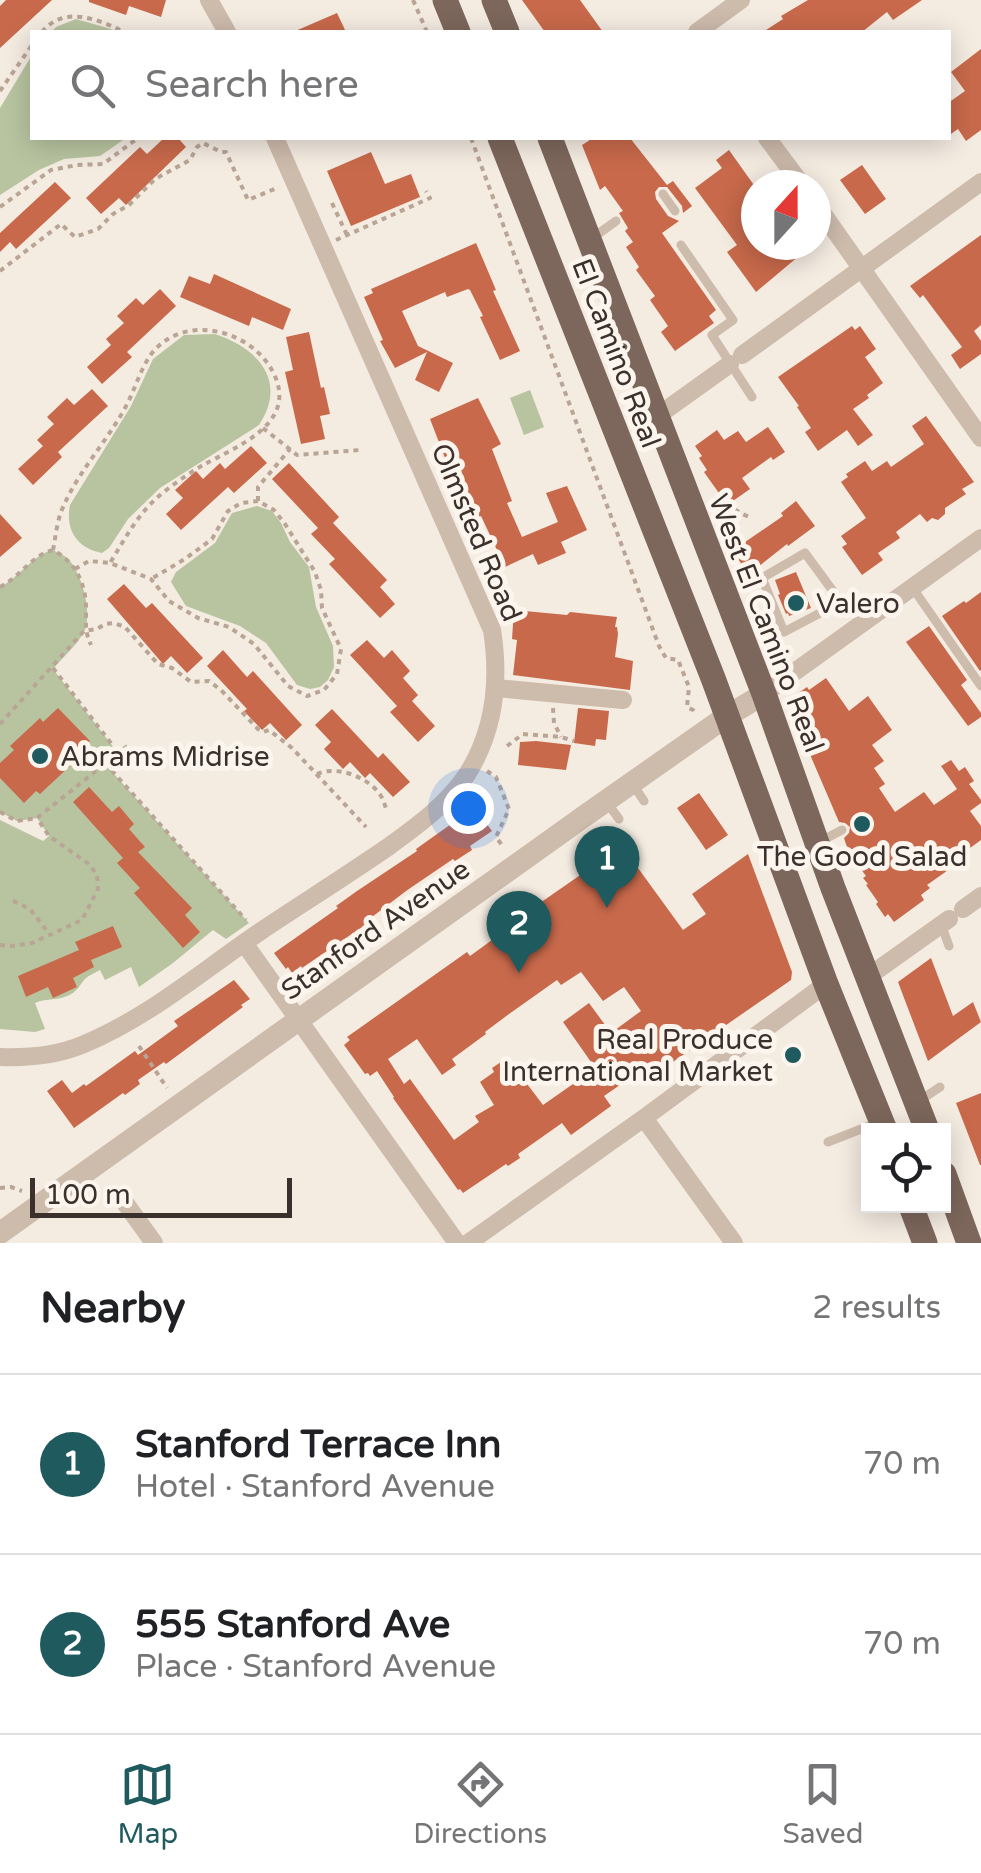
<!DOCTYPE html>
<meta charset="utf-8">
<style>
:root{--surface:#fff;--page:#f6f6f6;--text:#202124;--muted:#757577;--line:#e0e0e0;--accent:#1f5a5e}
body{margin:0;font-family:"Varela Round",sans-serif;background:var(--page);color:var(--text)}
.controls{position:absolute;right:30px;bottom:30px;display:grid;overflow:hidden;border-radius:0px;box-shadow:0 5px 25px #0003}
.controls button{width:90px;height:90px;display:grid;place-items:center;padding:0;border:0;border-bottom:2px solid var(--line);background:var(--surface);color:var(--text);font:50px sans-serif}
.compass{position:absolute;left:741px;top:170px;width:90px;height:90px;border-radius:50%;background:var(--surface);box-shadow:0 5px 25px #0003;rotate:21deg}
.scale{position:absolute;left:30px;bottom:25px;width:262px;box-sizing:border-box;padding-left:10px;border:5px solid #3b302b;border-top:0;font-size:28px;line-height:35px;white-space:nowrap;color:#3b302b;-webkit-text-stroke:8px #fbf5ee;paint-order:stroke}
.you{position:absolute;left:468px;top:808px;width:35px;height:35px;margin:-25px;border:8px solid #fff;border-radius:50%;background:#1a73e8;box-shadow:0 0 0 15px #1a73e833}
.badge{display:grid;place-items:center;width:65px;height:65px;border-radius:50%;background:var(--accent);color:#fff;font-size:32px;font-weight:700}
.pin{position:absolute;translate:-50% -82px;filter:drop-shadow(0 2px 5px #0008)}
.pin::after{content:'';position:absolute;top:52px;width:35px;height:30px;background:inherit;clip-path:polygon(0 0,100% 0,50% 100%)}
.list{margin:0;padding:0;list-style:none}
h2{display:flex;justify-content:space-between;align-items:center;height:130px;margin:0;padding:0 40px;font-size:42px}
h2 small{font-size:32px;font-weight:400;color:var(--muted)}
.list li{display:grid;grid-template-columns:65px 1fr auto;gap:30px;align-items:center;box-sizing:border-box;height:180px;padding:0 40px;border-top:2px solid var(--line)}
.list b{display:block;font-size:38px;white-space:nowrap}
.list p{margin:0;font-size:32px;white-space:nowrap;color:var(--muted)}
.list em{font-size:32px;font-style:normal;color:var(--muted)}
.icon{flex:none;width:55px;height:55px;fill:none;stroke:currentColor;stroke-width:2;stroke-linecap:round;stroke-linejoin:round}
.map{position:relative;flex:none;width:981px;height:1243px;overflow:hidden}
.search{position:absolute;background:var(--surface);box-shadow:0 5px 25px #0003;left:30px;right:30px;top:30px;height:110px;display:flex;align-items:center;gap:25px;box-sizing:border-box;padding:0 35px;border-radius:0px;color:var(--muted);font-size:38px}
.sheet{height:490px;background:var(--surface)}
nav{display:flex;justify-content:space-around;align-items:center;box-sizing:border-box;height:140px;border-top:2px solid var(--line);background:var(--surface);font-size:28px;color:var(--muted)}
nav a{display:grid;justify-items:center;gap:5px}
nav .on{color:var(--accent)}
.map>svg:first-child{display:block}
.green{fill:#b8c4a0}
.building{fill:#c8694b;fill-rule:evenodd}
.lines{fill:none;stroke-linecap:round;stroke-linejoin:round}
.path{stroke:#b9a596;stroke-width:4;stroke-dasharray:5 5;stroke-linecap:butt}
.service{stroke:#cdbbac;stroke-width:9}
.minor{stroke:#cdbbac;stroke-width:18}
.tertiary{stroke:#cdbbac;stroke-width:22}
.primary{stroke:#7d675c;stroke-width:25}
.poi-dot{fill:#1f5a5e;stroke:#fbf5ee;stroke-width:4}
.labels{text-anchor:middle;stroke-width:10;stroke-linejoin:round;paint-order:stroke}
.street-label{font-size:28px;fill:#3b302b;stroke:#fbf5ee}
.poi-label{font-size:28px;fill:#3b302b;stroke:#fbf5ee;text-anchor:start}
</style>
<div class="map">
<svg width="981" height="1243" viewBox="0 0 981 1243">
<rect width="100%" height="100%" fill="#f4ebe1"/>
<path class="green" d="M76,19L111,29L116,32H51L56,27Z
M32,55V138H126L100,156L64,159L39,170L0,195V108Z
M215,334C258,348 288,381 259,425L160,488L128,519L109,548L102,553C77,548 65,530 70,505L131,406L153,359L184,335Z
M530,390L544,427L524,435L510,398Z
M257,506L272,511L281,523L290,542L309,567L316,607L333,646L334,667L328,680L320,687L310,689L297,685L266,643L240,626L186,606L171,582L176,572L215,543L232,513Z
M53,550C58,553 63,554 67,558C82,572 93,613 84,632C77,645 62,658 53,669L118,753L105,764L249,923L226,939L213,930L173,963L139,987L131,967L105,980L100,970C95,973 89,975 85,979C79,986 77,992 67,996C56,1001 45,998 35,1003L45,1029L35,1032L0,1029V820L43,841L49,836L37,818L17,821L0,812V587C20,577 32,555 53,550Z"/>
<path class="building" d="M6,0H52L0,48V6Z
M89,0H166L161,17L129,6L126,15L89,2Z
M522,0H580L603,32H545Z
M808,0H922L893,20L887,12L862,32H763L783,19L781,16Z
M337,13L346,32H293Z
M981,49V130L966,141L958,129L948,136V103L965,91L951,72Z
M164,138H178L186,147L126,205L119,198L101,214L86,198L140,147L147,154Z
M593,138H630L667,185L673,181L692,206L683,213L682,206L667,187H659L655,192L656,199L668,216L679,221L662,233L716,310L709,316L714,323L675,351L661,332L668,326L650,300L655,296L636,270L639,267L626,247L633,242L625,231L628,228L619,213L623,211L605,186L600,190L582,145Z
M729,150L756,188V245H812L756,292L727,252L737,245L695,188L722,168L716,160Z
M371,152L385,184L411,174L420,197L351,226L327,171Z
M862,165L886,199L865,214L840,180Z
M55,182L71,198L16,249L10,242L0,252V233Z
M981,235V325L974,331L981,341V354L960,369L951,355L962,347L923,295L920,298L910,286Z
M476,243L496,290L493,291L520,351L500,360L480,317L483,316L470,290L468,289L447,297L445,292L402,311L418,346L453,363L439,392L415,380L427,352L395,368L380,341L383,340L364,297L373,293L371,289Z
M214,274L291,309L283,330L252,317L249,326L180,297L189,276L210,284Z
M160,289L176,306L127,352L132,357L102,384L87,367L111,345L106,339L124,323L117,316L136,298L143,305Z
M852,326L855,330L860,326L876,349L865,357L883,383L867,395L869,398L853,409L873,435L858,446L847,430L818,451L805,432L811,428L797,407L799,406L778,377Z
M309,332L321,388L324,387L330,414L320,416L325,439L301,444L285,372L293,370L286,337Z
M92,389L108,406L58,452L62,457L33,485L18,469L43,446L37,440L54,424L47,417L67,398L74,405Z
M478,398L501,444L492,449L512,501L507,503L522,537L558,522L546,493L567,486L587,530L561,542L566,553L538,565L533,554L505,567L481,516L467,522L448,478L452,476L430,419Z
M926,416L974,482L962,489L966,494L945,508V514L938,520L932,518L927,522L920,514L896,532L900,538L878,553L883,560L862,575L842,547L847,544L841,536L866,518L841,482L848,477L846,474L865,461L872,471L887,461L891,467L924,444L912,426Z
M768,427L785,452L773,460L771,457L742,478L750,489L730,503L723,494L721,496L704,472L707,470L699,458L702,456L695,446L717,430L724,440L738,431L746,442Z
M251,446L267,463L234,493L228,487L181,530L166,514L183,498L175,490L196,471L203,479L220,463L225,469Z
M289,463L339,517L333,523L387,580L380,587L395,604L380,618L329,564L335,559L311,534L318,528L272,479Z
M796,501L815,526L788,546L787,544L749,574L732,551L783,516L781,513Z
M0,514L22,538L0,557Z
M796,572L811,608L789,616L788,613L786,614L778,595L780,594L775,580Z
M124,584L146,608L152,603L203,658L187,673L171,656L163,664L107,599Z
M981,592V670L980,671L942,616L964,601L966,603Z
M514,610L567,615L570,612L617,617L615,627H617L618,634L615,657L633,661L630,690L513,675L517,640L512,639Z
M929,626L967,680L961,685L981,713V717L968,726L906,642Z
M367,640L384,658L392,650L410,671L403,678L418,695L412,701L435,726L418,742L390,712L397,706L350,655Z
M223,650L247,677L253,671L302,725L286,740L270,723L262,730L244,711L247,709L207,666Z
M826,678L849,711L868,696L892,730L872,745L884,761L874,768L885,784L879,788L895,812L924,792L934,805L957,789L941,766L951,760L959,771L965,767L974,781L969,784L981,800V803L970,811L981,826V840L948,864L951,868L927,885L930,888L921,895L924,900L894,922L888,914L885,917L876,904L878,902L866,885L868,884L863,878L866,876L849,853L844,838L849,833L850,827L845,823L839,822L787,701L807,687L809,690Z
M58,708L90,741L67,762L70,766L40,794L36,791L24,803L0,778V763L14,750L10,746L40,718L43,722Z
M578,708L609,711L606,740L596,739L595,746L574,743Z
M332,709L378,758L383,753L410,782L393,797L370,773L365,778L350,762L343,769L324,749L331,742L315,725Z
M536,741L571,745L566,770L518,765L520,742Z
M89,787L112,812L119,806L134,824L129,829L145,847L138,852L192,908L185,915L200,932L183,948L134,893L140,888L117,863L123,858L73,802Z
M699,793L728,835L706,850L677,808Z
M472,804L492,831L470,846L472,850L455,861L453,859L406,891L368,920L365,925L302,968L301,966L292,973L288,967L286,969L274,953L338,908L336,906L357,891L417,851L416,849L454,822L452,818Z
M622,846L683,930L706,914L692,894L748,854L792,972L791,980L670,1064L672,1067L655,1080L646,1067L604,1096L611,1106L571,1135L562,1123L518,1154L520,1158L508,1166L506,1164L463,1193L460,1189L458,1190L393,1098L394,1097L377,1071L370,1076L368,1073L365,1074L344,1045L350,1040L347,1037L467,952L470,956L492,940L491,937ZM581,972L603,1001L624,987L641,1011L611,1033L589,1003L563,1022L591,1062L589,1064L593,1070L543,1105L509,1060H504L492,1068L494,1072L480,1082L494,1105L475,1116L479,1122L454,1140L410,1079L404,1084L388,1059L417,1039L442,1075L456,1065L452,1059L486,1034L485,1032L509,1014L557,980L561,985Z
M113,926L122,947L91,960L94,967L73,978L77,987L53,998L48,987L26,997L18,976L79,950L75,942Z
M931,958L953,1016L973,1002L981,1022L928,1061L898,982Z
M234,980L250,999L241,1005L243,1007L166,1064L164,1062L138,1080L140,1084L125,1095L123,1093L74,1128L47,1091L62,1080L72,1093L84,1084L86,1086L135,1051L138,1055L178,1026L174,1021Z
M981,1093V1165H980L956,1103Z"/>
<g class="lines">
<path class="path" d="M413,0L427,32
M42,32C64,5 98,19 124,32
M0,91L32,45
M471,138L659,646L666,658L678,660L689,687L687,707L693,710L696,715
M332,203L347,235
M0,207L51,170L77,165L103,164L138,138
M336,240L430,198L426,191
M0,271L61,224L75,237L98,229L113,214L129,205L155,179L190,160L197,147L203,143L221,152H226L248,200L277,188
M263,428L297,455L360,450
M258,501V487L290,449
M727,503L740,513L752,518
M53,550C56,535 57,519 64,505C79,471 107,441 125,408C135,390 140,369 152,353C185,312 253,330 274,374C298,424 236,447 203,465C188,474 172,485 159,496C137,515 125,539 110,563
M75,569L89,561L110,563L151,579L169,601L198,618L229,627L254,644L288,686L307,696L324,690L337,674L341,649L322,608L321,590L315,572L285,524L274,510L258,501L241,503L228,511L212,539L185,559L151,579
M0,587C20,577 32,555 53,550C77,563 87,586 86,613C86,626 85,632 91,645
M53,668L117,751
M553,708L554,723L561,737
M0,724L84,631L97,629L105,624L114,623L125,627L158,664L172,668L191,682L209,681L221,690L258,729L263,732L269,730L292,748L366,827
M507,746L523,734L561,737L574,741
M105,763L246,920
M487,771L496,777L509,809L496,837L504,848
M317,774C337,765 369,777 381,796C384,801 385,806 387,811
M0,812L17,821L37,818L131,743
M13,901L30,909L51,936
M0,945L11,946L32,943L82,920L98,889L97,875L89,864L49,836L37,818
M139,1046L167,1088
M0,1188L11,1187L22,1191"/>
<path class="service" d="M663,194L675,211
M591,239L616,221
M681,245L733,320L712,335L752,397
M805,553L841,602L784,632L762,578Z
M912,587L981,686
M632,783L644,801
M608,804L619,819
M819,842L842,830
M941,924L949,946
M919,1101L940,1087
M828,1142L879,1122"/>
<path class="minor" d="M209,0L227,32
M697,32L741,0
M767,138L802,185
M816,204L981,438
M742,355L981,182
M656,417L730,364
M496,688L623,700
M764,694L981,538
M963,909L981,896
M244,943L457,1243
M869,976L949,919
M0,1057C28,1058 55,1056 82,1045C148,1018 202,971 261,931C303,903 346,876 388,847C417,826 445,806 466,776C495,731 500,681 492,630L275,138
M644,1118L734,1243
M123,1200L154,1243
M468,1243L644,1118L826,984"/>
<path class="tertiary" d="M0,1233L586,815L727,716L764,694"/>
<path class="primary" d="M445,0L458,32
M494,0L507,32
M500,138L713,678L826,984L885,1130
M550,138L764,694L833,888L927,1130
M944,1174L969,1243
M911,1206L925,1243"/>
</g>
<g class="poi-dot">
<circle cx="796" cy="603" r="10"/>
<circle cx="40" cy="756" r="10"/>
<circle cx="862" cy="824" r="10"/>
<circle cx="793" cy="1055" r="10"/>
</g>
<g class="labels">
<g class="street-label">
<text transform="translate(617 353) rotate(69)" y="10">El Camino Real</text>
<text transform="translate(477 532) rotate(67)" y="10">Olmsted Road</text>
<text transform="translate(767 623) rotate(69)" y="10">West El Camino Real</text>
<text transform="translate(375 929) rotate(-35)" y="10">Stanford Avenue</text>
</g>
<g class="poi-label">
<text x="816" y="613">Valero</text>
<text x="60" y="766">Abrams Midrise</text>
<text x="862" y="866" text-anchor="middle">The Good Salad</text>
<text x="773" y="1049" text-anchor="end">Real Produce<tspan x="773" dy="32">International Market</tspan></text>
</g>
</g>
</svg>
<div class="controls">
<button><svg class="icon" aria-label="locate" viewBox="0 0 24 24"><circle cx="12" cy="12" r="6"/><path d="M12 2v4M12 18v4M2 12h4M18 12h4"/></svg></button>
</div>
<svg class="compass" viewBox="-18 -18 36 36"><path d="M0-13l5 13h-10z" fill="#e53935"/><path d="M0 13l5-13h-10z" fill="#757577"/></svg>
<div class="scale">100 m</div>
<div class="you"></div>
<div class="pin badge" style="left:607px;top:908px">1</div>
<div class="pin badge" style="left:519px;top:973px">2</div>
<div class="search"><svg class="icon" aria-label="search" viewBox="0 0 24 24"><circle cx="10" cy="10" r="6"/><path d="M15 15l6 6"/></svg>Search here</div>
</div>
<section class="sheet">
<h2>Nearby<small>2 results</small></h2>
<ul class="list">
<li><span class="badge">1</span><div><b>Stanford Terrace Inn</b><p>Hotel · Stanford Avenue</p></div><em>70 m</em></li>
<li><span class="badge">2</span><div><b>555 Stanford Ave</b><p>Place · Stanford Avenue</p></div><em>70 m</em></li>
</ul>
</section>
<nav>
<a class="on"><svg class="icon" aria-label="map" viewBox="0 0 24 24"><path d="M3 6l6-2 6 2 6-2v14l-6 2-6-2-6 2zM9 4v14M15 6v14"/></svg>Map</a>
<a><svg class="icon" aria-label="directions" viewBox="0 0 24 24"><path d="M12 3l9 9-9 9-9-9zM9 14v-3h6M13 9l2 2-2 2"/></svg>Directions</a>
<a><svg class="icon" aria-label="saved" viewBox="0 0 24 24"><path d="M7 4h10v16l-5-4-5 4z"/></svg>Saved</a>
</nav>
